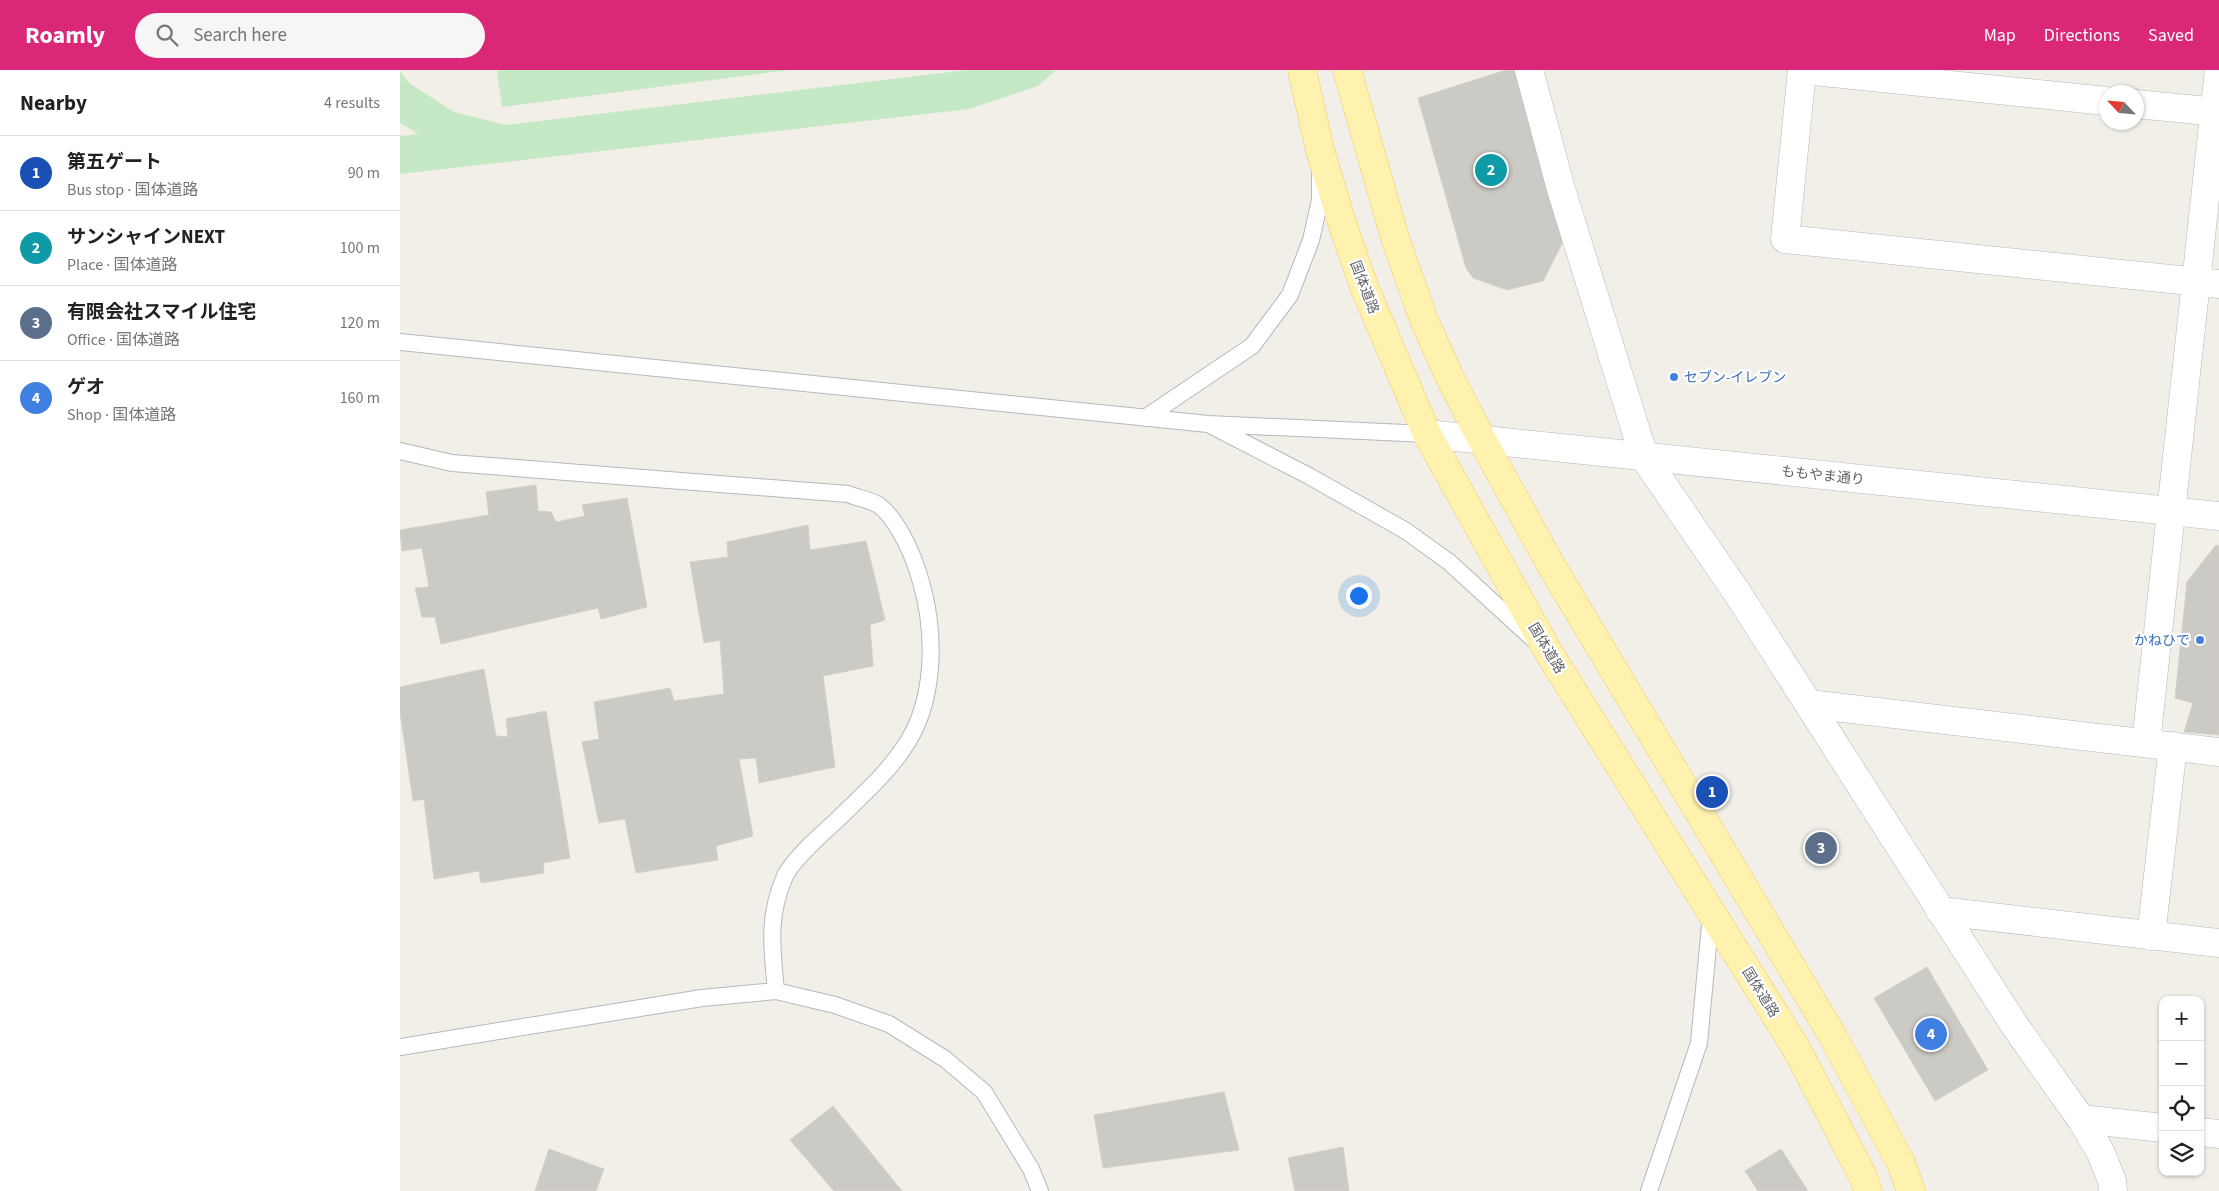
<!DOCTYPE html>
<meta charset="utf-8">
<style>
:root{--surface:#fff;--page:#f6f6f6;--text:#222;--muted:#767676;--line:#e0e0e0;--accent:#db2777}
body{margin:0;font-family:"Source Sans 3","Noto Sans JP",sans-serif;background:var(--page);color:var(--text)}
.controls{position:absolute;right:15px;bottom:15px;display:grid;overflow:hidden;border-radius:10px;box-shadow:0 1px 4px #0004}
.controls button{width:45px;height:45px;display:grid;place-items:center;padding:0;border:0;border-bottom:1px solid var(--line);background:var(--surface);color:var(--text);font:25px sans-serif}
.compass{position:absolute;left:1699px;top:15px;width:45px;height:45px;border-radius:50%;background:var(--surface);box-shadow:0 1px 4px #0004;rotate:296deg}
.you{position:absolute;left:958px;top:525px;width:18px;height:18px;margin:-12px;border:4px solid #fff;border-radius:50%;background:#1a73e8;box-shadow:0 0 0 8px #1a73e833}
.badge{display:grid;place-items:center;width:32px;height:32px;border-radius:50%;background:var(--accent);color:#fff;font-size:16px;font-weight:700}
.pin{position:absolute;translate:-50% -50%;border:2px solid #fff;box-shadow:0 1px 5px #0006}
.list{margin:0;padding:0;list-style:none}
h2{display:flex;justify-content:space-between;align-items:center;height:65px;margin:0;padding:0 20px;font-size:21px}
h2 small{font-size:16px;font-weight:400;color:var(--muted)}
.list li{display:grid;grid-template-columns:32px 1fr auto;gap:15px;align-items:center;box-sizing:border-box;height:75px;padding:0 20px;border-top:1px solid var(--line)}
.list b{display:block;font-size:19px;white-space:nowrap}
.list p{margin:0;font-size:16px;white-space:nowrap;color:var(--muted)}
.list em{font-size:16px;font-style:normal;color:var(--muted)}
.icon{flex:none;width:28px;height:28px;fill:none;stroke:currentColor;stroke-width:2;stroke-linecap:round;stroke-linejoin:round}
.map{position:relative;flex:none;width:1819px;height:1121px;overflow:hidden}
header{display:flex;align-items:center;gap:30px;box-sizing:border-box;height:70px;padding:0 25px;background:var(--accent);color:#fff}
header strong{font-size:24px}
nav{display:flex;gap:28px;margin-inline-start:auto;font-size:18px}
.search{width:350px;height:45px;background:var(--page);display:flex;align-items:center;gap:12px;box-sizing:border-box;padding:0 18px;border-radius:28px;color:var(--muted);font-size:19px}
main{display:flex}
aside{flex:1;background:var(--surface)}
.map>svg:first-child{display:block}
.green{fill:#c5e8c5}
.building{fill:#cccac5;stroke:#d6d1c6}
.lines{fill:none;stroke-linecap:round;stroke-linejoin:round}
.lane-casing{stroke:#b5b8bc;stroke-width:18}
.street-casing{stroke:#b5b8bc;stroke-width:29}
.secondary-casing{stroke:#b6babf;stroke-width:29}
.primary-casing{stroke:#f2c960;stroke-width:29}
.lane{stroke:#fff;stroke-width:16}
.street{stroke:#fff;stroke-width:28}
.secondary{stroke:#fff;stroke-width:28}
.primary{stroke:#fff2af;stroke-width:28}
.shop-dot{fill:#3f7fe0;stroke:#fff;stroke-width:2}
.labels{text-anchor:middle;stroke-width:4.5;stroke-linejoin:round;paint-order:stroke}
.street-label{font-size:14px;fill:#5f6368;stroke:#fff}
.shop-label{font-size:14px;fill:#366cbe;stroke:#fff;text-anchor:start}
</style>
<header>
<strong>Roamly</strong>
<div class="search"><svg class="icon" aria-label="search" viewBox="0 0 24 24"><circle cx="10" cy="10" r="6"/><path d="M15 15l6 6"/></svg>Search here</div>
<nav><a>Map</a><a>Directions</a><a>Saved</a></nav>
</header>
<main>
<aside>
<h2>Nearby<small>4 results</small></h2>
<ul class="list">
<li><span class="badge" style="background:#1a4fb4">1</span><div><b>第五ゲート</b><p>Bus stop · 国体道路</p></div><em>90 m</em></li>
<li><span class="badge" style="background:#0f9aa8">2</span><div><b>サンシャインNEXT</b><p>Place · 国体道路</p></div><em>100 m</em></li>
<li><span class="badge" style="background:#5c6f8a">3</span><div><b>有限会社スマイル住宅</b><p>Office · 国体道路</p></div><em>120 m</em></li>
<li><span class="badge" style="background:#3f7fe0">4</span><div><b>ゲオ</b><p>Shop · 国体道路</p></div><em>160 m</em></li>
</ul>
</aside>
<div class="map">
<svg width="1819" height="1121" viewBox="0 0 1819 1121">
<rect width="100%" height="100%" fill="#f1efe8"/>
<path class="green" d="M97,0H390L102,37Z
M567,0H656L638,16L569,39L0,104V66L19,64L0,53V1L9,13L54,42L106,55Z"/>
<path class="building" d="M1106,0H1117L1163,172L1143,211L1107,220L1073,208L1066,198L1018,28Z
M136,415L138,441L151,442L156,452L185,446L182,435L227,428L247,537L201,549L198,538L41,574L35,547H22L15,518L29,517L22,478L2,481L0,460L89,445L86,422Z
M408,455L410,480L466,471L485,550L470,555L473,596L423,606L435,697L359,713L356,688L339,689L353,766L316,776L318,790L236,803L225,749L199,753L182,672L199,669L194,632L270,618L274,631L324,624L320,570L304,573L290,492L328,487L327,472Z
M1816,475L1819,476V665L1784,662L1793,633L1775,628L1787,512Z
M84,599L96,666L108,667L106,649L146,641L170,788L143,793L144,803L81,813L79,801L34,809L24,729L13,731L0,642V617Z
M1527,897L1588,1000L1535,1031L1474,928Z
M824,1022L839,1080L703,1098L694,1045Z
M433,1036L502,1121H434L390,1070Z
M943,1077L949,1121H895L888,1088Z
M149,1079L204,1099L196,1121H135Z
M1381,1079L1408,1121H1358L1345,1101Z"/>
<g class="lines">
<g class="lane-casing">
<path id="lane" d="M0,272L808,354L1027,364
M745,348L852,276L890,225L911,170L920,130V105
M812,356L909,406L1006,461L1049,492L1132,568
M0,381L52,393L448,424C457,428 472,430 480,436C500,453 514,487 521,512C536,564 536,633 503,679C485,706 459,728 436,751C422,764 393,789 385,806C367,847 372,878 376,921
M0,977L302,928L376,921L435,935L489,954L545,989L584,1022L631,1099L640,1121
M1249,1121L1299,973L1311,844"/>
</g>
<g class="street-casing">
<path id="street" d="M1129,0L1161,119L1244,387L1338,524L1615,956L1681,1049L1701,1083L1712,1111L1713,1121
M1402,0L1385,169L1819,214
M1404,0L1706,31
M1736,34L1819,42
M1409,634L1819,682
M1746,673L1819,0
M1540,841L1819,873
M1751,866L1773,676
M1681,1049L1763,1058
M1800,1062L1819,1064"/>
</g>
<g class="secondary-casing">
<path id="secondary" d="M1027,364L1819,446"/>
</g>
<g class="primary-casing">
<path id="primary" d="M902,0L920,80L943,156L965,219L1027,364L1149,583L1396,978L1463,1106L1468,1121
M947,0L995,168L1024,250L1050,308L1081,368L1152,497L1431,963L1501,1093L1511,1121"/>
</g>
<use href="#lane" class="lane"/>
<use href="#street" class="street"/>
<use href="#secondary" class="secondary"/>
<use href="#primary" class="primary"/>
</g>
<g class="shop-dot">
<circle cx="1274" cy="307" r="5"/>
<circle cx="1800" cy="570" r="5"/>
</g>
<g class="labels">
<g class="street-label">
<text transform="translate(965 217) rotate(69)" y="5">国体道路</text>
<text transform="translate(1423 405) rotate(6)" y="5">ももやま通り</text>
<text transform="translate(1147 578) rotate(59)" y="5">国体道路</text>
<text transform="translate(1361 922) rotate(58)" y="5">国体道路</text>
</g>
<g class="shop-label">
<text x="1284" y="312">セブン-イレブン</text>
<text x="1790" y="575" text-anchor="end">かねひで</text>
</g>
</g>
</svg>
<div class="controls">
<button>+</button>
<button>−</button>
<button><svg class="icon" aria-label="locate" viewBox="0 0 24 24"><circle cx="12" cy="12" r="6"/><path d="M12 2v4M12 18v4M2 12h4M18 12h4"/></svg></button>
<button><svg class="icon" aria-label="layers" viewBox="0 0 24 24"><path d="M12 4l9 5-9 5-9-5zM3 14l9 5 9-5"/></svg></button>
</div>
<svg class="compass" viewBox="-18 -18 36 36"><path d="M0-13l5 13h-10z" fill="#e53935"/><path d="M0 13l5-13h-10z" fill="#767676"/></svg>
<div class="you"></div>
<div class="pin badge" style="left:1312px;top:722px;background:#1a4fb4">1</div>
<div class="pin badge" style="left:1091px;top:100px;background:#0f9aa8">2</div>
<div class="pin badge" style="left:1421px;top:778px;background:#5c6f8a">3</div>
<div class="pin badge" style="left:1531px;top:964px;background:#3f7fe0">4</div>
</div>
</main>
